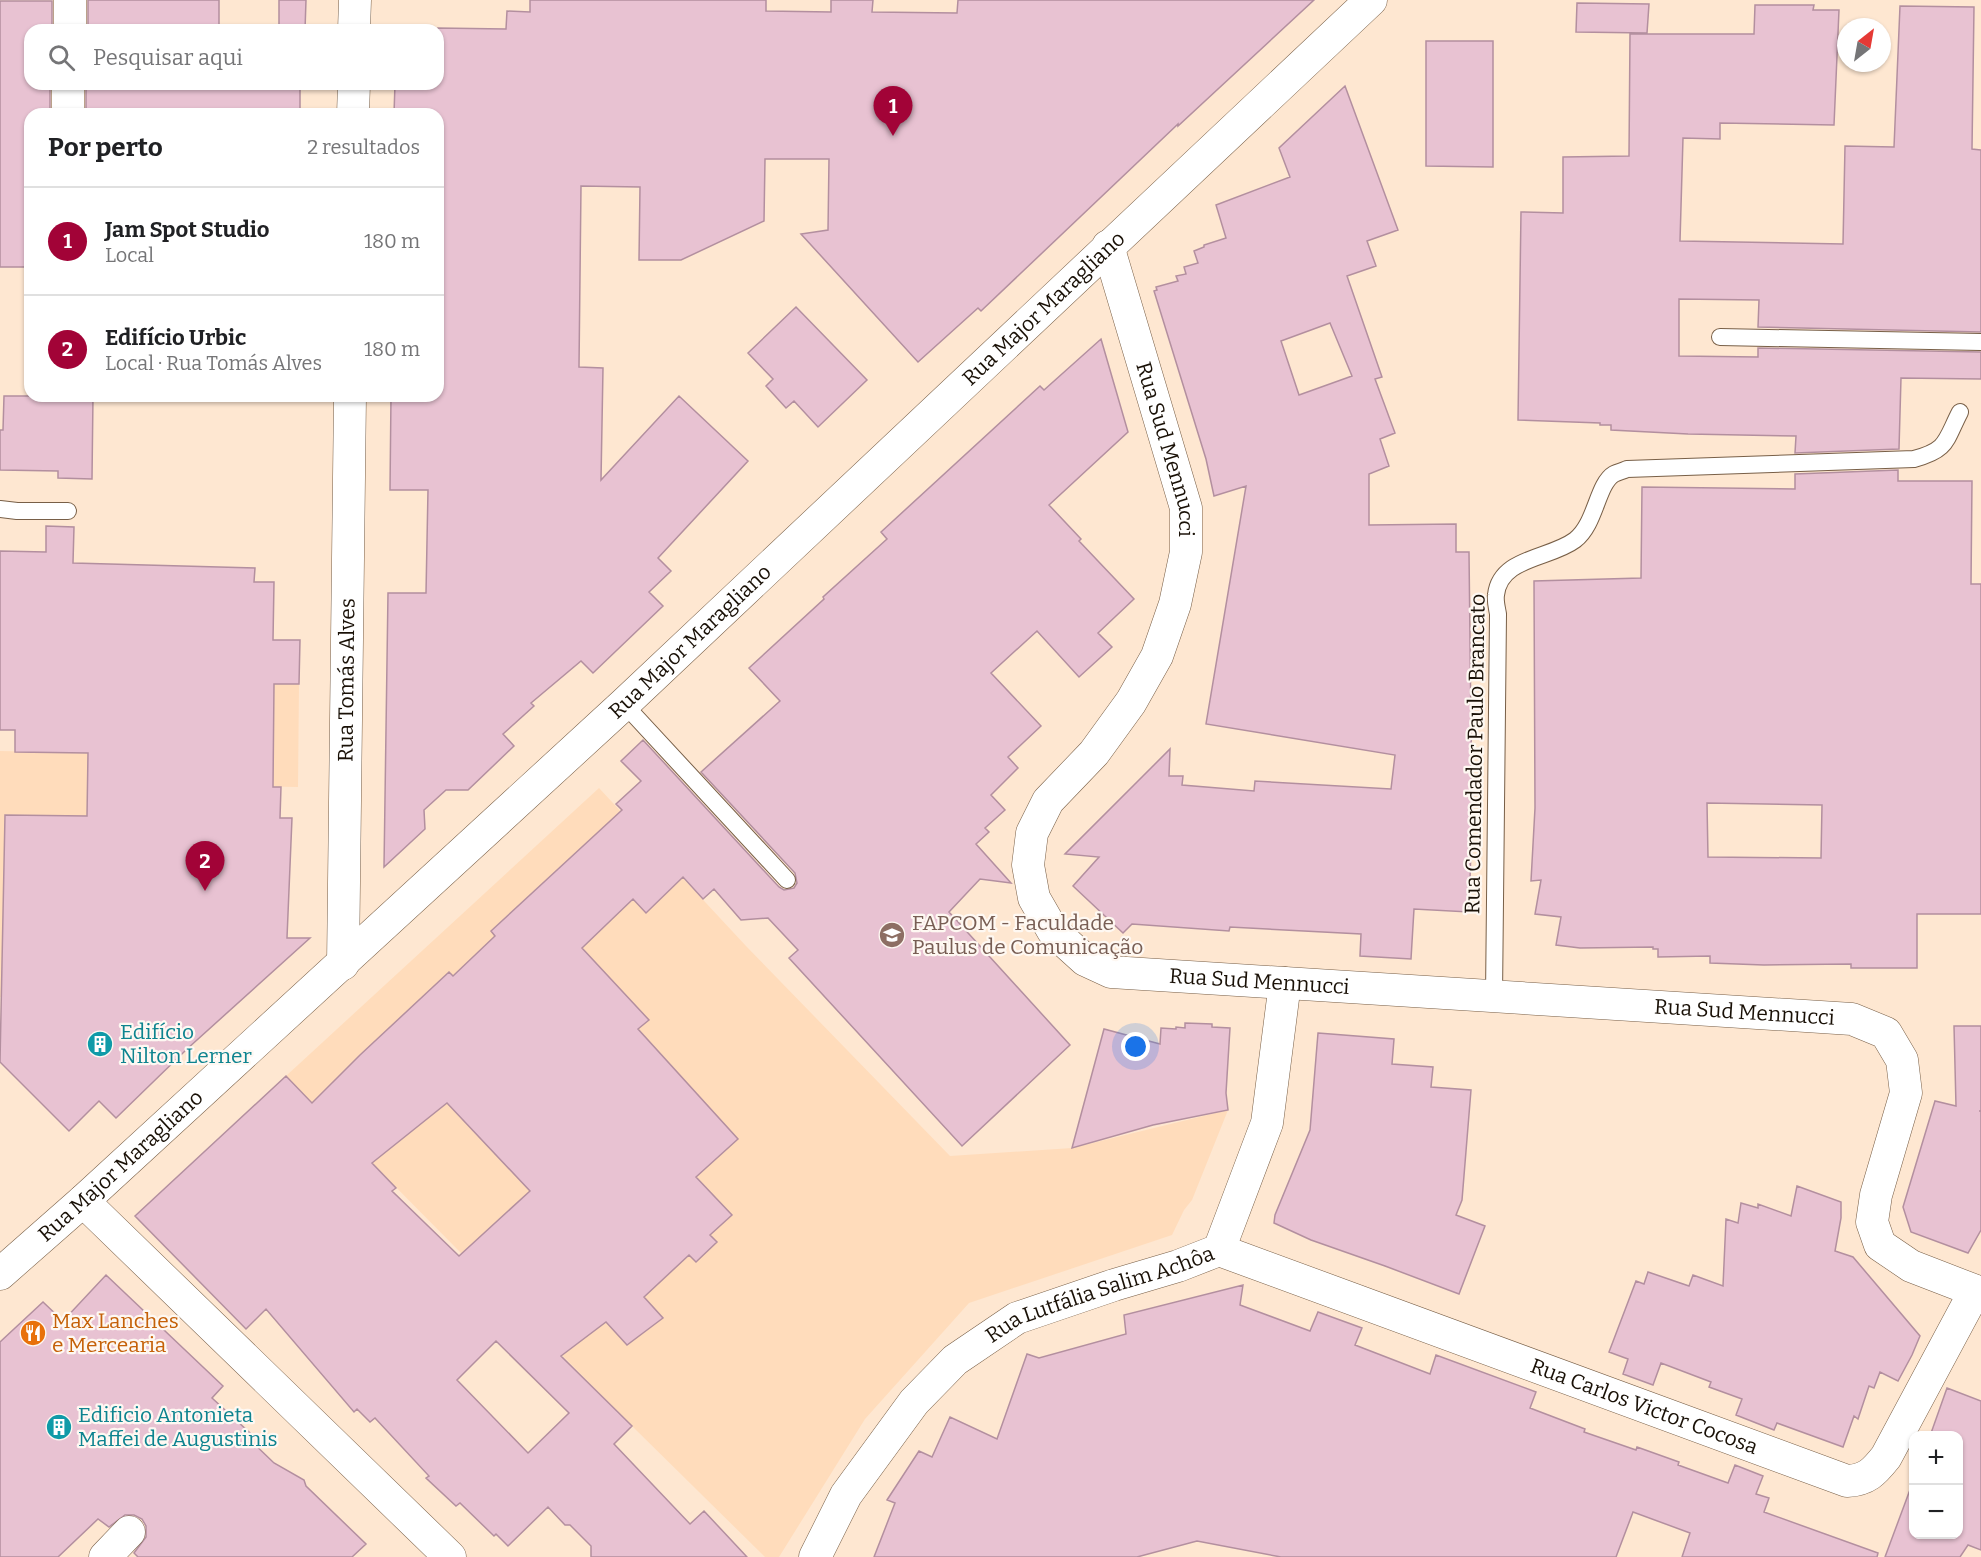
<!DOCTYPE html>
<html lang="pt">
<meta charset="utf-8">
<style>
:root{--surface:#fff;--page:#f6f6f6;--text:#202124;--muted:#757577;--line:#e0e0e0;--accent:#a20337}
body{margin:0;font-family:Bitter,serif;background:var(--page);color:var(--text)}
.controls{position:absolute;right:18px;bottom:18px;display:grid;overflow:hidden;border-radius:12px;box-shadow:0 2px 4px #0004}
.controls button{width:54px;height:54px;display:grid;place-items:center;padding:0;border:0;border-bottom:2px solid var(--line);background:var(--surface);color:var(--text);font:30px sans-serif}
.compass{position:absolute;left:1837px;top:18px;width:54px;height:54px;border-radius:50%;background:var(--surface);box-shadow:0 2px 4px #0004;rotate:31deg}
.you{position:absolute;left:1136px;top:1047px;width:21px;height:21px;margin:-15px;border:4px solid #fff;border-radius:50%;background:#1a73e8;box-shadow:0 0 0 9px #1a73e833}
.badge{display:grid;place-items:center;width:39px;height:39px;border-radius:50%;background:var(--accent);color:#fff;font-size:20px;font-weight:700}
.pin{position:absolute;translate:-50% -50px;filter:drop-shadow(0 2px 3px #0008)}
.pin::after{content:'';position:absolute;top:32px;width:21px;height:18px;background:inherit;clip-path:polygon(0 0,100% 0,50% 100%)}
.list{margin:0;padding:0;list-style:none}
h2{display:flex;justify-content:space-between;align-items:center;height:78px;margin:0;padding:0 24px;font-size:26px}
h2 small{font-size:20px;font-weight:400;color:var(--muted)}
.list li{display:grid;grid-template-columns:39px 1fr auto;gap:18px;align-items:center;box-sizing:border-box;height:108px;padding:0 24px;border-top:2px solid var(--line)}
.list b{display:block;font-size:22px;white-space:nowrap}
.list p{margin:0;font-size:20px;white-space:nowrap;color:var(--muted)}
.list em{font-size:20px;font-style:normal;color:var(--muted)}
.icon{flex:none;width:33px;height:33px;fill:none;stroke:currentColor;stroke-width:2;stroke-linecap:round;stroke-linejoin:round}
.map{position:relative;flex:none;width:1981px;height:1557px;overflow:hidden}
.search{position:absolute;background:var(--surface);box-shadow:0 2px 4px #0004;left:24px;top:24px;width:420px;height:66px;display:flex;align-items:center;gap:15px;box-sizing:border-box;padding:0 21px;border-radius:18px;color:var(--muted);font-size:22px}
.panel{position:absolute;background:var(--surface);box-shadow:0 2px 4px #0004;left:24px;top:108px;width:420px;height:294px;border-radius:18px}
.map>svg:first-child{display:block}
.built{fill:#ffdcbb}
.building{fill:#e8c2d2;stroke:#b38f9f;stroke-width:1.5;fill-rule:evenodd}
.lines{fill:none;stroke-linecap:round;stroke-linejoin:round}
.service-casing{stroke:#785f47;stroke-width:18}
.minor-casing{stroke:#785f47;stroke-width:33}
.service{stroke:#fff;stroke-width:16}
.minor{stroke:#fff;stroke-width:32}
.labels{text-anchor:middle;stroke-width:4.5;stroke-linejoin:round;paint-order:stroke}
.street-label{font-size:21px;fill:#191006;stroke:#fef8f2}
.education-label{font-size:21px;fill:#785e54;stroke:#fef8f2;text-anchor:start}
.culture-label{font-size:21px;fill:#0d838f;stroke:#fef8f2;text-anchor:start}
.food-label{font-size:21px;fill:#c56008;stroke:#fef8f2;text-anchor:start}
</style>
<div class="map">
<svg width="1981" height="1557" viewBox="0 0 1981 1557">
<rect width="100%" height="100%" fill="#fee7d1"/>
<path class="built" d="M89,680L299,684L298,787L88,783L86,934L30,998L0,997V751L88,753Z
M599,788L746,946L950,1156L1072,1148L1228,1110L1192,1200L1184,1210L1172,1235L969,1303L865,1419L779,1557H765L632,1426L286,1076Z"/>
<path class="building" d="M88,0H219V30H88Z
M279,0H306L305,30H279Z
M530,0H766V11L831,12V0H873L872,12L957,13L958,0H1314L1178,126V124L981,311L978,308L918,362L801,234L828,230L829,159H765L764,221L681,260H639L640,187L581,186L579,367L603,368L601,480L679,396L748,461L658,558L671,571L649,592L663,606L593,673L581,661L531,703L534,706L503,734L514,746L468,790H446L424,810L425,829L384,867L388,593H426L428,490H390L391,396H438V114H394L395,84H438V28L506,29L507,11L530,12Z
M0,1H52V30H30V84H50V114H30V267H0Z
M1577,3L1649,4L1647,33L1576,32Z
M1755,5H1814L1813,10H1839L1834,125L1720,123V139L1683,138L1680,241L1843,244L1845,146L1894,147L1900,6L1974,7L1972,149L1981,150V332L1758,327L1759,300L1679,299V356L1758,357V348L1981,352V379L1901,378L1899,449L1795,453L1796,436L1688,434L1611,430V425H1600V423L1518,420L1521,212L1563,213V157L1629,156L1630,34H1754Z
M1426,41H1493V167L1426,166Z
M86,84H300V114H86Z
M1345,86L1398,230L1367,241L1376,266L1347,276L1382,377L1375,379L1395,433L1380,439L1389,466L1369,474V525L1456,524V552H1469L1472,815L1469,912L1414,909L1411,959L1360,956L1361,934L1230,927L1229,931L1132,924L1123,933L1073,886L1099,857L1065,854L1170,749L1169,776H1183L1182,785L1254,791L1255,781L1391,789L1395,755L1206,724L1246,486L1214,496L1206,459L1154,291L1157,290L1156,287L1178,281L1176,276L1186,274L1184,267L1198,263L1194,251L1204,247V245L1226,238L1216,205L1290,177L1279,148ZM1330,323L1352,376L1299,395L1281,341Z
M796,307L867,380L818,427L794,401L786,408L766,386L773,379L748,353Z
M1101,339L1128,432L1049,505L1081,539L1079,541L1134,599L1098,633L1112,647L1079,677L1037,631L991,673L1041,726L1008,757L1018,768L991,795L1005,810L985,828L989,832L976,844L1011,883L980,879L949,912L1070,1045L962,1146L789,958L798,950L768,918L741,920L714,889L703,899L683,877L646,913L633,899L582,948L649,1020L638,1029L738,1139L696,1177L732,1215L710,1235L717,1242L696,1262L689,1255L644,1297L663,1318L627,1345L606,1322L561,1356L632,1426L614,1444L690,1524L704,1511L747,1557H591V1546L570,1525H565L548,1507L508,1546L496,1534L494,1536L460,1503L456,1506L426,1478L429,1476L375,1418L370,1422L357,1409L354,1412L266,1309L246,1329L135,1216L286,1076L312,1103L360,1055L449,972L453,976L495,936L491,931L622,810L616,804L641,781L621,761L643,740L779,887L784,890L794,888L797,883L795,873L701,772L780,701L749,668L824,599L823,597L887,539L881,532L1040,386L1044,390ZM447,1103L530,1191L459,1256L392,1191L396,1188L372,1163ZM496,1341L569,1413L528,1453L457,1380Z
M4,396H93L92,479L58,478V471L0,470V430H3Z
M1898,470V481H1972L1971,584H1981V914H1917V968H1851V964L1764,965L1710,963V956L1658,957V949H1653V947L1580,948L1556,945L1561,917L1535,914L1541,880L1531,881L1535,808L1534,581L1641,578L1642,487L1795,489V474ZM1707,803L1822,805L1821,858L1708,857Z
M46,526L74,527L73,563L255,568L254,582H274L273,640H300L299,684H274L273,787H281L280,818H292L287,938H310L187,1049L116,1118L99,1101L69,1131L0,1062L5,815L87,816L88,753L15,752V730H0V551L46,552Z
M1185,1023L1212,1024V1027L1230,1028L1226,1093L1228,1110L1153,1125L1072,1148L1104,1029L1160,1044L1161,1028L1176,1029V1027L1185,1028Z
M1954,1026H1981V1111H1979H1981V1230L1968,1253L1911,1232L1903,1207L1935,1101L1956,1106Z
M1318,1033L1394,1039L1392,1064L1433,1067L1431,1087L1471,1090L1462,1200L1456,1215L1485,1226L1459,1294L1385,1266L1311,1240L1274,1223L1275,1215L1310,1130Z
M1797,1186L1841,1202V1218L1835,1251L1853,1257L1920,1336L1912,1355L1898,1381L1880,1372L1874,1388L1869,1386L1858,1419L1854,1416L1843,1447L1777,1423L1774,1430L1736,1415L1742,1399L1709,1387L1711,1382L1661,1363L1653,1385L1623,1374L1628,1359L1609,1352L1636,1281L1644,1284L1648,1272L1689,1286L1693,1275L1723,1286L1726,1219L1738,1223L1741,1203L1758,1208V1204L1791,1216Z
M106,1275L223,1386L212,1398L250,1433L246,1436L274,1463L304,1480L306,1486L366,1544L352,1557H138L134,1553L146,1537V1526L142,1519L134,1515H125L109,1527L98,1519L58,1557H0V1342L43,1302L63,1321Z
M1243,1285L1240,1305L1310,1331L1318,1312L1362,1328L1355,1345L1430,1374L1436,1355L1536,1392L1530,1408L1585,1429L1584,1432L1636,1450L1637,1447L1679,1462L1678,1465L1728,1483L1735,1465L1763,1476L1756,1494L1769,1498L1764,1512L1878,1553L1877,1557H1682L1690,1533L1633,1512L1616,1557H1281L1197,1541L1137,1557H874L895,1503L887,1500L919,1451L932,1457L950,1417L997,1439L1027,1354L1039,1358L1126,1334L1124,1315Z
M1947,1388L1981,1401V1550L1968,1545L1960,1557H1885L1914,1479V1534H1959V1436H1930Z"/>
<g class="lines">
<g class="service-casing">
<path id="service" d="M1720,337L1981,342
M0,509L17,511H68
M624,704L787,880
M1494,996L1498,614C1497,608 1495,601 1496,595C1500,557 1550,559 1575,540C1596,524 1597,484 1614,474C1618,472 1623,471 1627,469L1914,459C1948,450 1945,441 1960,412"/>
</g>
<g class="minor-casing">
<g id="minor">
<path d="M70,30V0"/>
<path d="M354,30L355,0"/>
<path d="M68,114V84"/>
<path d="M353,114L354,84"/>
<path id="s1" d="M1108,246L1186,508V552L1175,604L1157,656L1131,702L1094,753L1048,801L1032,833L1028,865L1034,898L1053,931L1085,960L1111,972L1852,1019L1886,1033L1902,1060L1906,1093L1876,1195L1872,1222L1880,1245L1911,1266L1981,1293"/>
<path id="s2" d="M343,964L350,396"/>
<path d="M83,1201L450,1557"/>
<path id="s3" d="M1219,1250L1847,1481C1867,1480 1874,1472 1886,1457L1975,1291"/>
<path id="s4" d="M0,1274L83,1201L624,704L1371,0"/>
<path d="M105,1557L129,1532"/>
<path id="s5" d="M815,1557L846,1495L914,1402L955,1360L1017,1318L1114,1285L1178,1266L1219,1250L1267,1123L1285,983"/>
</g>
</g>
<use href="#service" class="service"/>
<use href="#minor" class="minor"/>
</g>
<defs>
<g id="university-disc" transform="scale(1.35)"><circle r="9.5" fill="#8d6e63" stroke="#fef8f2"/><path d="M0-5L7-2L0 1L-7-2ZM-4 1L0 2.5L4 1V4Q0 6-4 4Z" fill="#fff"/></g>
<g id="building-disc" transform="scale(1.35)"><circle r="9.5" fill="#0f9aa8" stroke="#fef8f2"/><path d="M-4-6H4V6H1V3H-1V6H-4ZM-2.5-4.3h1.7v1.8h-1.7ZM.8-4.3h1.7v1.8H.8ZM-2.5-1h1.7V.8h-1.7ZM.8-1h1.7V.8H.8Z" fill="#fff"/></g>
<g id="restaurant-disc" transform="scale(1.35)"><circle r="9.5" fill="#e8710a" stroke="#fef8f2"/><path d="M-5-6h1v4h1v-4h1v4h1v-4h1v5L-1.5 .5V6h-2V.5L-5-1ZM5-6V6H3V1.5H1.5Q1.5-4 5-6Z" fill="#fff"/></g>
</defs>
<g fill-rule="evenodd">
<use href="#university-disc" x="892" y="935"/>
<use href="#building-disc" x="100" y="1044"/>
<use href="#restaurant-disc" x="33" y="1333"/>
<use href="#building-disc" x="59" y="1427"/>
</g>
<g class="labels">
<g class="street-label">
<text dy="7" stroke="none"><textPath href="#s4" startOffset="1422">Rua Major Maragliano</textPath></text>
<text dy="7" stroke="none"><textPath href="#s1" startOffset="212">Rua Sud Mennucci</textPath></text>
<text dy="7" stroke="none"><textPath href="#s4" startOffset="936">Rua Major Maragliano</textPath></text>
<text dy="7" stroke="none"><textPath href="#s2" startOffset="284">Rua Tomás Alves</textPath></text>
<text transform="translate(1475 754) rotate(-89)" y="7">Rua Comendador Paulo Brancato</text>
<text dy="7" stroke="none"><textPath href="#s1" startOffset="968">Rua Sud Mennucci</textPath></text>
<text dy="7" stroke="none"><textPath href="#s1" startOffset="1454">Rua Sud Mennucci</textPath></text>
<text dy="7" stroke="none"><textPath href="#s4" startOffset="162">Rua Major Maragliano</textPath></text>
<text dy="7" stroke="none"><textPath href="#s5" startOffset="404">Rua Lutfália Salim Achôa</textPath></text>
<text dy="7" stroke="none"><textPath href="#s3" startOffset="453">Rua Carlos Victor Cocosa</textPath></text>
</g>
<g class="education-label">
<text x="912" y="930">FAPCOM - Faculdade<tspan x="912" dy="24">Paulus de Comunicação</tspan></text>
</g>
<g class="culture-label">
<text x="120" y="1039">Edifício<tspan x="120" dy="24">Nilton Lerner</tspan></text>
<text x="78" y="1422">Edificio Antonieta<tspan x="78" dy="24">Maffei de Augustinis</tspan></text>
</g>
<g class="food-label">
<text x="52" y="1328">Max Lanches<tspan x="52" dy="24">e Mercearia</tspan></text>
</g>
</g>
</svg>
<div class="controls">
<button>+</button>
<button>−</button>
</div>
<svg class="compass" viewBox="-18 -18 36 36"><path d="M0-13l5 13h-10z" fill="#e53935"/><path d="M0 13l5-13h-10z" fill="#757577"/></svg>
<div class="you"></div>
<div class="pin badge" style="left:893px;top:136px">1</div>
<div class="pin badge" style="left:205px;top:891px">2</div>
<div class="search"><svg class="icon" aria-label="search" viewBox="0 0 24 24"><circle cx="10" cy="10" r="6"/><path d="M15 15l6 6"/></svg>Pesquisar aqui</div>
<section class="panel">
<h2>Por perto<small>2 resultados</small></h2>
<ul class="list">
<li><span class="badge">1</span><div><b>Jam Spot Studio</b><p>Local</p></div><em>180 m</em></li>
<li><span class="badge">2</span><div><b>Edifício Urbic</b><p>Local · Rua Tomás Alves</p></div><em>180 m</em></li>
</ul>
</section>
</div>
